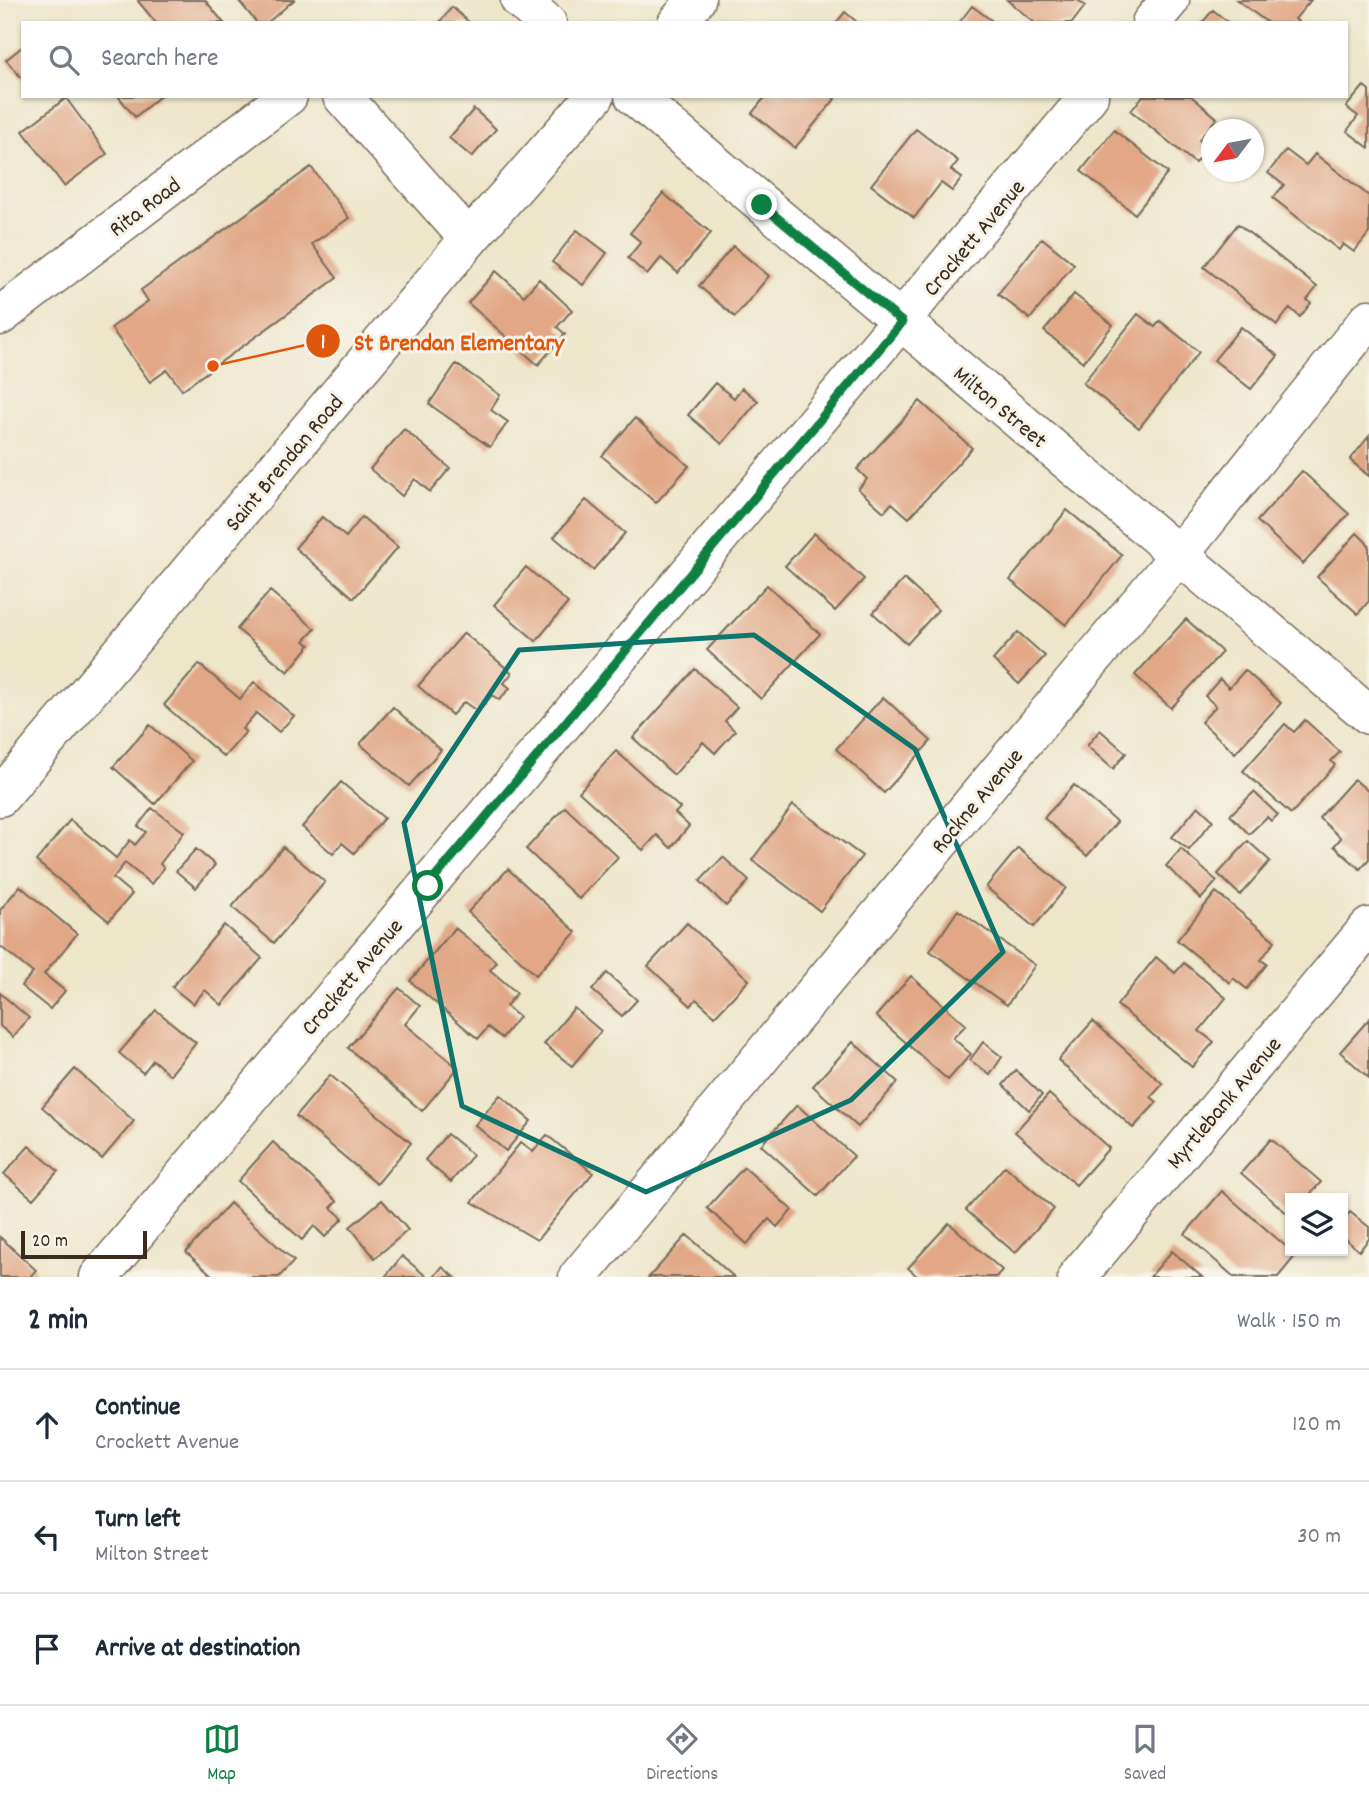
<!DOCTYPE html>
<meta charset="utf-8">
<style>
:root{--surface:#fff;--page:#f2f2f3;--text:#1f2937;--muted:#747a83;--line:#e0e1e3;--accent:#0b8043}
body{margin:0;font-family:Dekko,sans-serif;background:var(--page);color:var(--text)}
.controls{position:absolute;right:21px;bottom:21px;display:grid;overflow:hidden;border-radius:0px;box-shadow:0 2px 5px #0004}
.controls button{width:63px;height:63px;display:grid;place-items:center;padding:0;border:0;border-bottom:2px solid var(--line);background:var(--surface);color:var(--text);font:35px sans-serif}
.compass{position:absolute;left:1201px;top:119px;width:63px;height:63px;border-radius:50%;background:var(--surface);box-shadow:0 2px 5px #0004;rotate:238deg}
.scale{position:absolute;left:21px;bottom:18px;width:126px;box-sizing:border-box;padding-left:7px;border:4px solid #3b2a1e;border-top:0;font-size:19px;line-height:24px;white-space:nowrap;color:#3b2a1e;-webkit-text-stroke:5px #f7f3e8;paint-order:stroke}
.stop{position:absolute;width:21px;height:21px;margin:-16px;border:5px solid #0b8043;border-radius:50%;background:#fff}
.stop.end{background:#0b8043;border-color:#fff;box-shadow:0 2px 7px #0008}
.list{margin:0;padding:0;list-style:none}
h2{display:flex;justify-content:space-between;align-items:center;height:91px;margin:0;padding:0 28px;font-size:30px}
h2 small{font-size:23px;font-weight:400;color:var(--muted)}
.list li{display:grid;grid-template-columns:46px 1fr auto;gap:21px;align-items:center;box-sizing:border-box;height:112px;padding:0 28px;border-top:2px solid var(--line)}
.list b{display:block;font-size:26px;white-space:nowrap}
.list p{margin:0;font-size:23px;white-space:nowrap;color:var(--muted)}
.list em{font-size:23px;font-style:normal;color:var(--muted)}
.icon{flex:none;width:38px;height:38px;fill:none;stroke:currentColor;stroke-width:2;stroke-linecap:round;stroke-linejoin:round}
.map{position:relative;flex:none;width:1369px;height:1277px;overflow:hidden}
.search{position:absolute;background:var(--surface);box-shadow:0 2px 5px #0004;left:21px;right:21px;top:21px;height:77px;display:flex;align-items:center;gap:18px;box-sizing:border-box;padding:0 24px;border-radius:0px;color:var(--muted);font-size:26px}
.sheet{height:427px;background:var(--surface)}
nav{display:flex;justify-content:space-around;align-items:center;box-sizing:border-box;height:98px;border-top:2px solid var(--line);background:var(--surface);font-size:19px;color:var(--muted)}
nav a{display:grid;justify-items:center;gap:4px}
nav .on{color:var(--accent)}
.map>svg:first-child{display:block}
.building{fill:#e1a786}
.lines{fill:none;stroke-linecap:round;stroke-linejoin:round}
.street-casing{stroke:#796c5a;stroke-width:41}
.street{stroke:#fff;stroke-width:38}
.route{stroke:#0b8043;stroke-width:9}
.marked{fill:none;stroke:#0f766e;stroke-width:5;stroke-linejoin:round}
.labels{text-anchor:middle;stroke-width:6;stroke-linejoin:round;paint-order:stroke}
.street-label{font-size:23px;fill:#3b2a1e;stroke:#f7f3e8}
.leader{fill:none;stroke:#df570d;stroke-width:2.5}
.callout-dot{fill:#df570d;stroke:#f7f3e8;stroke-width:2.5}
.mark-label{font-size:21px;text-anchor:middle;font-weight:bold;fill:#fff}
.callout-label{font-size:24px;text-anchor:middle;font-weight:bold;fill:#df570d;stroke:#f7f3e8;stroke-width:6;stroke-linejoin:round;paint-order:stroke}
</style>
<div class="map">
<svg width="1369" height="1277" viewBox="0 0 1369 1277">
<rect width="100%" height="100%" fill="#f7f3e8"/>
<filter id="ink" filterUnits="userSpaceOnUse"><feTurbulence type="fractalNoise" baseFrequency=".0143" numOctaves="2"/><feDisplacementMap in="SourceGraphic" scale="14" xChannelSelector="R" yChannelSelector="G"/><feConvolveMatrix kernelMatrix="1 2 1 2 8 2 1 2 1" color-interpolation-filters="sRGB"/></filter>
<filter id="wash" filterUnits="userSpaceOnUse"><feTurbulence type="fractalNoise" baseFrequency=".00686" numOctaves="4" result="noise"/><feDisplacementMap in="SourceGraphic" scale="28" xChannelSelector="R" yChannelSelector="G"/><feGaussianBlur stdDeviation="1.57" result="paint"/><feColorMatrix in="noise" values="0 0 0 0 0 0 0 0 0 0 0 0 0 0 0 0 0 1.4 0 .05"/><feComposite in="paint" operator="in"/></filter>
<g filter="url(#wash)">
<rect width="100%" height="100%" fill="#ede6ca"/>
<g id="blocks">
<path class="building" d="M140,0H205L224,23H156L138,1Z
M238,0H294L267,23H257Z
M1007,0H1078L1085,6L1072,23H1035Z
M1237,0H1311L1295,19L1299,23H1268Z
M972,6L995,23H959Z
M452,7L470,23H439Z
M1213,10L1229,23H1202Z
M845,12L858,23H836Z
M23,46V80L6,60Z
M1364,86L1369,90V148L1347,131L1358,116L1346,107Z
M118,96H160L135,117Z
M766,96H832L835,99L795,148L752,113Z
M1143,96H1191L1217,118L1199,140L1207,147L1195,163L1131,111Z
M66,98L107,154L64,186L23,131Z
M474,109L496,129L472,157L449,138Z
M916,129L958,161L951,170L962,178L952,191L941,183L914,218L871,185Z
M1114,130L1168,173L1135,214L1081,171Z
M1286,150L1306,165L1315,154L1369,196V233L1354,252L1343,244L1339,250L1273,198L1284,185L1268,173Z
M311,167L349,218L312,244L337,278L182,390L167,370L150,382L111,328L148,301L141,290Z
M663,193L711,233L678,273L661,258L647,275L628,258L641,242L630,233Z
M1238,224L1317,287L1307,300L1311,303L1300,317L1290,308L1277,325L1204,267Z
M577,230L607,253L583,285L552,262Z
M1042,238L1074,264L1030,319L998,294Z
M733,246L769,276L735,317L699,286Z
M496,271L524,296L539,279L572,310L557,327L565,334L538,365L468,303Z
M1074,294L1113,325L1083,362L1044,331Z
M1138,314L1155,327L1160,321L1199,352L1139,428L1083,383Z
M1241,327L1278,356L1251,389L1214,360Z
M456,364L500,395L491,410L508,422L490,447L429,404Z
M715,383L734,398L742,388L758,401L722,444L688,415Z
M920,401L972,448L909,518L892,503L884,512L858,489L867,479L857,469Z
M635,418L689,466L656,503L602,456Z
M404,429L450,468L430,492L415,479L402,496L370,469Z
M1369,436V476L1350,460Z
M1302,471L1349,514L1303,564L1257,521Z
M586,500L625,533L593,570L554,537Z
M1067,510L1122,555L1066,625L1010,580Z
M322,517L346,537L362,517L398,547L354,598L295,548Z
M814,533L864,579L835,611L785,566Z
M1357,533L1369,545V601L1358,614L1317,577Z
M526,567L568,603L536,641L494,605Z
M904,579L938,610L907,644L873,613Z
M767,585L820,634L761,699L707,650Z
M270,591L315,629L304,641L310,645L288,672L237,629Z
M1186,619L1222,652L1171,708L1135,675Z
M1018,632L1045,656L1019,684L993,660Z
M464,633L512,673L504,683L510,688L499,700L492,695L478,712L464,702L452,715L418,686Z
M199,664L240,699L254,682L294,716L279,732L256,713L242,729L246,732L224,757L164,705Z
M695,669L737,707L725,721L735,731L715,753L703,742L674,775L633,738Z
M1245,670L1281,703L1235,753L1201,722L1216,706L1205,696L1220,679L1229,688Z
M883,697L931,741L884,793L836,749Z
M393,707L441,750L409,786L360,744Z
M1305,720L1340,752L1331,761L1335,765L1291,814L1243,771L1285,724L1294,732Z
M150,725L192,761L155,804L113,767Z
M1100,730L1126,753L1113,769L1087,746Z
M616,751L680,808L675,813L689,826L671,848L657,835L643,850L579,792Z
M1354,779L1369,792V859L1360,869L1334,846L1341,838L1319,818Z
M341,782L384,818L354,853L342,843L333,854L302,827Z
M1074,785L1117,822L1087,856L1044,818Z
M1254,792L1278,815L1271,821L1267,817L1249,834L1230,815Z
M793,805L862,856L820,911L752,860Z
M1198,806L1213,820L1189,850L1172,837Z
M565,807L618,857L579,899L526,849Z
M152,808L184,832L160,864L164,868L151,884L125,863L113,878L132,894L109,921L36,861L70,820L116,858L130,840L135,845L146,832L138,826Z
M1248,841L1270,861L1240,895L1218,874Z
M283,847L325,882L274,943L232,907Z
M1018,848L1066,888L1034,927L986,887Z
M196,849L215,865L196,888L176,871Z
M1181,849L1217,881L1201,899L1166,866Z
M723,857L749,881L726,906L700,881Z
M508,869L576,932L536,975L468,912Z
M20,886L77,934L44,974L65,991L50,1009L21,986L33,973L0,946V910Z
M1216,892L1275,941L1261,960L1267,964L1247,989L1233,978L1230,983L1177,940Z
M958,910L1035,965L1007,1005L930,951Z
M687,923L749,980L715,1016L696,999L691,1006L648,966Z
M224,925L262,958L222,1005L205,990L193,1004L172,987Z
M455,928L497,962L490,970L517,993L506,1006L519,1017L502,1038L488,1027L478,1039L410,981Z
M1156,957L1175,973L1184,963L1226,998L1199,1031L1214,1042L1192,1067L1117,1005Z
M607,973L637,1000L622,1016L592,990Z
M911,976L966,1025L953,1038L971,1054L948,1080L876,1016Z
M399,988L420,1006L405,1024L458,1068L422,1111L348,1048Z
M0,993L29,1018L13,1037L0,1026Z
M574,1008L601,1031L572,1066L544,1044Z
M156,1010L196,1043L170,1075L153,1060L143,1073L119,1053Z
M1369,1019V1078L1340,1052Z
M1093,1021L1163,1084L1151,1097L1157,1102L1133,1128L1058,1060Z
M853,1042L898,1082L858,1127L813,1086Z
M983,1042L1002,1057L990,1075L970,1060Z
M75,1069L134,1121L102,1159L42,1107Z
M1016,1070L1042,1095L1029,1110L1003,1085Z
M330,1075L411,1143L377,1184L296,1116Z
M1049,1094L1109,1148L1076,1185L1015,1132Z
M500,1095L531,1121L506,1151L475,1125Z
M797,1105L854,1156L818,1196L761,1145Z
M447,1134L473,1155L451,1182L425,1160Z
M547,1135L593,1173L537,1240L472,1202L521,1142L533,1152Z
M1271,1139L1321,1182L1307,1198H1290V1216L1241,1173Z
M273,1142L337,1201L331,1208L343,1218L325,1237L314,1226L302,1240L238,1181Z
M29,1146L58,1171L33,1199L4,1174Z
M1005,1166L1054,1209L1015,1253L966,1210Z
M744,1167L792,1210L777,1227L769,1219L747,1244L707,1208Z
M1222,1191L1296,1255L1278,1277H1234L1185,1234Z
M382,1200L408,1230L375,1258L350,1227Z
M230,1203L294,1261L279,1277H214L186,1252Z
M1350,1212L1369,1227V1239L1359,1251L1343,1237V1221Z
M949,1223L1002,1270L996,1277H918L908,1268Z
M687,1235L734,1277H649Z
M0,1237L36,1270L30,1277H0Z
M1172,1251L1202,1277H1150Z
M402,1256L427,1277H385Z
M442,1267L455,1277H434Z"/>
</g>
</g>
<g filter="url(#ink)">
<use href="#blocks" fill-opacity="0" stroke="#796c5a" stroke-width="2"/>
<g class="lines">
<g class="street-casing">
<path id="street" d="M520,0L547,23
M677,23L696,0
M1151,23L1170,0
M342,96L469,239
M634,96L1369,715
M0,316L288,96
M0,797L469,239L595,96
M99,1277L1089,96
M578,1277L1179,555L1369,319
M1077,1277L1369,927"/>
</g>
<use href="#street" class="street"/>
</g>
</g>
<g class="lines" filter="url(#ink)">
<path class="route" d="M428,886L902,322L762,205"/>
</g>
<path class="marked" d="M754,635L915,749L1003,952L851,1100L646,1192L462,1106L404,823L519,650Z"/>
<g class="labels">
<g class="street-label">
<text transform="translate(144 206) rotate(-37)" y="8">Rita Road</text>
<text transform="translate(973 237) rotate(-50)" y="8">Crockett Avenue</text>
<text transform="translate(1001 406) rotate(40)" y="8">Milton Street</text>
<text transform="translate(283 462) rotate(-50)" y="8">Saint Brendan Road</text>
<text transform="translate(976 800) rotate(-50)" y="8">Rockne Avenue</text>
<text transform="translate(351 976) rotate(-50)" y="8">Crockett Avenue</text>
<text transform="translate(1223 1102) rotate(-50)" y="8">Myrtlebank Avenue</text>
</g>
</g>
<path class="leader" d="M213 366L323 341"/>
<g class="callout-dot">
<circle cx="213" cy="366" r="7"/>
<circle cx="323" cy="341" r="18"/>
</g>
<g class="mark-label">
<text x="323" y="348">1</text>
</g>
<g class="callout-label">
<text x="459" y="350">St Brendan Elementary</text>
</g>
</svg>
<div class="controls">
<button><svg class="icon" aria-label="layers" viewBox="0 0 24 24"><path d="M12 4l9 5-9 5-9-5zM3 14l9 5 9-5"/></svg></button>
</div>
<svg class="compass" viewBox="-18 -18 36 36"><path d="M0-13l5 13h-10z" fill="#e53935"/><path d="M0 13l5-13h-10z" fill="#747a83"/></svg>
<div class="scale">20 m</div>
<div class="stop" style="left:428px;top:886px"></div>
<div class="stop end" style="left:762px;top:205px"></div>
<div class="search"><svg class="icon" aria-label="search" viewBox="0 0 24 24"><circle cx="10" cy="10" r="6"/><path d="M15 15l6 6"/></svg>Search here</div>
</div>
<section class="sheet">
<h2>2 min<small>Walk · 150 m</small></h2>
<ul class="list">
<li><svg class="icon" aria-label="ahead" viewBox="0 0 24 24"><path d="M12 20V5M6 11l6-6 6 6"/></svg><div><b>Continue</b><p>Crockett Avenue</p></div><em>120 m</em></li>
<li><svg class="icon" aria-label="left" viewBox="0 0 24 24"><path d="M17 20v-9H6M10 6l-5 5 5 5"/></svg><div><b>Turn left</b><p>Milton Street</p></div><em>30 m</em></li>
<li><svg class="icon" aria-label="arrive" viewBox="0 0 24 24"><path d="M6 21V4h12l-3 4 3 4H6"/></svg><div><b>Arrive at destination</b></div></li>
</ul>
</section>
<nav>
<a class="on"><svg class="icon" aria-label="map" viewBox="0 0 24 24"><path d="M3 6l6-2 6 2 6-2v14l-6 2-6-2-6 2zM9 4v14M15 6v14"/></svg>Map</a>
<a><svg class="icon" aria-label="directions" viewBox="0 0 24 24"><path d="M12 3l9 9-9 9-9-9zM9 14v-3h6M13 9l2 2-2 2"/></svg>Directions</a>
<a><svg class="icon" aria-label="saved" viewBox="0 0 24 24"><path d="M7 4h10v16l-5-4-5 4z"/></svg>Saved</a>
</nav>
